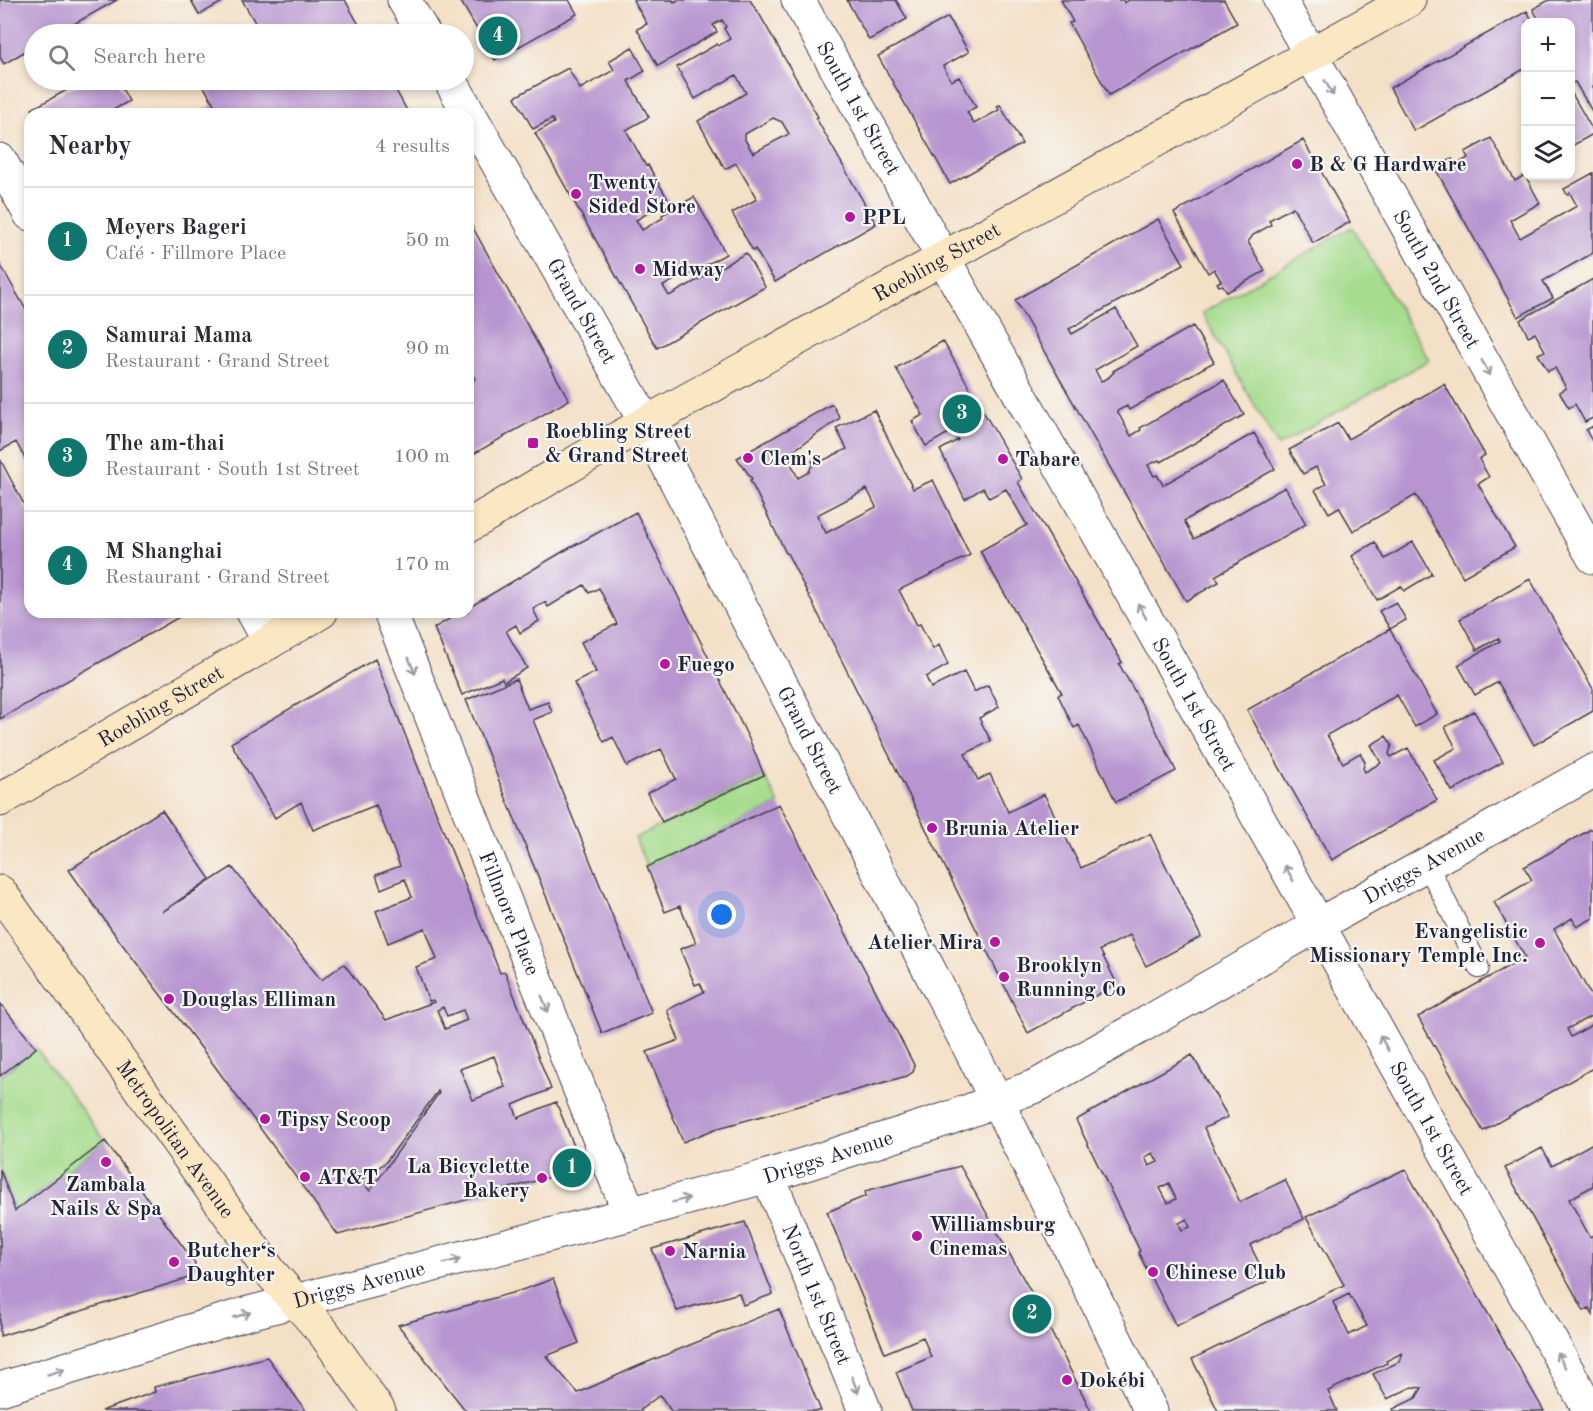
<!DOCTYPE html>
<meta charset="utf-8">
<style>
:root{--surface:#fff;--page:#f2f2f3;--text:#2b2b33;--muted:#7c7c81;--line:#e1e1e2;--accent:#0f766e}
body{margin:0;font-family:"Old Standard TT",serif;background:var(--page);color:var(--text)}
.controls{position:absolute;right:18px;top:18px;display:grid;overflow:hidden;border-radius:12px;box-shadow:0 3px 9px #0003}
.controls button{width:54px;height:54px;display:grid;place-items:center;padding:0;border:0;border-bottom:2px solid var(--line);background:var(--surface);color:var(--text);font:30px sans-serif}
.you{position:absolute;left:722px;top:915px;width:21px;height:21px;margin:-15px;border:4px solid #fff;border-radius:50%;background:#1a73e8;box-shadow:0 0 0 9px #1a73e833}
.badge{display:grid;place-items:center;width:39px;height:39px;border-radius:50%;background:var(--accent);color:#fff;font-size:20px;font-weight:700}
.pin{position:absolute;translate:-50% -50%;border:3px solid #fff;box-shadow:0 2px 6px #0006}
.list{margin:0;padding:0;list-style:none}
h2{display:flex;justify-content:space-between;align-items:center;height:78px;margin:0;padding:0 24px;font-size:26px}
h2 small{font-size:20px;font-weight:400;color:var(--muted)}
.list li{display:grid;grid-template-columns:39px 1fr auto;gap:18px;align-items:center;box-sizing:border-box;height:108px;padding:0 24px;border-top:2px solid var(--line)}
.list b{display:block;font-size:22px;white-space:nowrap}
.list p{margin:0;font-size:20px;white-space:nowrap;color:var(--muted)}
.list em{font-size:20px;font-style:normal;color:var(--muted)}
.icon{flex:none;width:33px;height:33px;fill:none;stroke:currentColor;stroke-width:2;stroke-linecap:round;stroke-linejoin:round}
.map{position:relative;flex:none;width:1593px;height:1411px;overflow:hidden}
.search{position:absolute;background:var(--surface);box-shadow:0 3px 9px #0003;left:24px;top:24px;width:450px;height:66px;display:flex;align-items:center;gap:15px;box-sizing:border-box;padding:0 21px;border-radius:33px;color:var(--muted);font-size:22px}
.panel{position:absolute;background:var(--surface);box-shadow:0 3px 9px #0003;left:24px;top:108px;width:450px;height:510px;border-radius:18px}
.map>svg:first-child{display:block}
.green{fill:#a6dc8d;stroke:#647f64;stroke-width:1.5}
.building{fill:#b895d0;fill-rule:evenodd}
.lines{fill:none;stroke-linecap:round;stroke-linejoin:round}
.lane-casing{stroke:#423e50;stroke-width:22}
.street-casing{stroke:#423e50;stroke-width:35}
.secondary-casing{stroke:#423e50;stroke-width:35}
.lane{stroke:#fff;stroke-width:20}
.street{stroke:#fff;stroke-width:33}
.secondary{stroke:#fbe7c3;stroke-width:33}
.oneway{stroke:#9c9ca7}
.poi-dot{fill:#b5179e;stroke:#f6f6f2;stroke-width:2}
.labels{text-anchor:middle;stroke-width:4.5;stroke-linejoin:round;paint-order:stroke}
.street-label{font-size:21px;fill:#22223b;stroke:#f6f6f2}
.poi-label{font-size:21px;font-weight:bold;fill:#22223b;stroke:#f6f6f2;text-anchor:start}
</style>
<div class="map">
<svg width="1593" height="1411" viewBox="0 0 1593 1411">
<rect width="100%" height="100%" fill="#f6f6f2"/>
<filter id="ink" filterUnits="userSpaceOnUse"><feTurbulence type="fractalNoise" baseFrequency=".0167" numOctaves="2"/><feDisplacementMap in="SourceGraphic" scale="12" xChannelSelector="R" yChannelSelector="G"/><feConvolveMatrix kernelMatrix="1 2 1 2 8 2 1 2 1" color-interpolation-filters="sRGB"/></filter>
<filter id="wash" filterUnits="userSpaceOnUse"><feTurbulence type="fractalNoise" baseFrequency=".008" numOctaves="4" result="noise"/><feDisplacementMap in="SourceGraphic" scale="24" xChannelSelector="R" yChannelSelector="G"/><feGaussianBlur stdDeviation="1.35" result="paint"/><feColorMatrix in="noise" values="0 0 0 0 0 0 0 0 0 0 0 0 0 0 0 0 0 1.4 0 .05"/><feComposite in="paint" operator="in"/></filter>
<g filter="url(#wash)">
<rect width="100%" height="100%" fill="#f4e0c7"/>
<path class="green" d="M1352,227L1429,360L1278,446L1202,313Z
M764,775L779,804L647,867L635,838Z
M36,1048L105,1141L15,1211L0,1167V1077Z"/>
<g id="blocks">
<path class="building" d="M0,0H117L56,34H34V46L4,64L0,57Z
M191,0H226L199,15Z
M242,0H345L364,34H243L257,26Z
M460,0H569L577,14L495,60Z
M633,0H673L674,2L678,0H750L756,10H757L818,117L816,118L876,224L775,282L755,249L753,251L732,213L757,199L736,163L725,169L698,121L746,93L736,75L695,99L677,67L717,44L718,46L730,39L724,28L726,27L722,20L713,25L717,32L658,66L637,29L647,24ZM773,118L782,122L789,134L753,153L745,140V134Z
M847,0H896L907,19L869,40Z
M1061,0H1123L1124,3L1129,0H1224L1237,23L1109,95L1069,23L1073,22Z
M1549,0H1593V113L1575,82L1570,84V22H1540L1533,9Z
M1527,11L1533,22H1526V68L1414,131L1390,88Z
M948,17L969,52L943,66L951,81L959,77L976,107L967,112L974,124L999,110L997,106L1000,105L1022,144L950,184L878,56Z
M632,47L645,71L628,81L649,117L626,130L646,166L648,165L669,201L636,220L642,230L663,218L662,215L694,197L726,254L683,278L682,276L663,286L669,296L746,253L765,287L657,348L535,133L554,123L552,119L533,129L515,97L568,68L580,89L614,70L609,61Z
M85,80H117L129,101L108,113V114H34L32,109Z
M200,80H390L409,114H191L198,110L200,112L214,104Z
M1570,90L1593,131V134L1570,147Z
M1491,138L1515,181L1525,175L1540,203L1510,220L1520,238L1577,206L1570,193L1567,195L1564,189L1593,173V253L1543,281L1553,298L1518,317L1435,168L1452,159L1456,165L1468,158L1465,152Z
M1303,140L1350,222L1313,243L1293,207L1269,220L1271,225L1253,235L1248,242L1265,271L1227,292L1223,285L1219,286L1217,283L1221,281L1214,269L1208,273L1174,213Z
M468,219L569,400L468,457V383L475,379L468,366Z
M1158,219L1184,264L1069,329L1072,334L1116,309L1137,346L1095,370L1101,381L1108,378L1114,372L1113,371L1193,326L1214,362L1129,410L1127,406L1117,411L1131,436L1141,430L1140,428L1224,380L1244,415L1161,462L1159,460L1148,465L1154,476L1157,475L1163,485L1254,433L1275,469L1184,521L1194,539L1285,487L1306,524L1215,576L1219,582L1186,601L1015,300Z
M0,264L30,317V468L16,442L0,451Z
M1593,279V418L1585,422L1575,404L1569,408L1559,392L1566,388L1555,368L1548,371L1538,354L1545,351L1535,333L1528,336L1520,320Z
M943,341L1022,479L1018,482L1122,662L1119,664L1152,722L1176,771L1116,802L1079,725L1074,728L1058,695L1062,693L980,551L1027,525L1006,489L989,498L983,488L965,499L940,450L958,440L952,431L926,446L912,421L923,415L896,368Z
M1444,384L1485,455L1479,459L1489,477L1478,484L1515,547L1463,577L1416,495L1353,531L1339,507L1329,513L1315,490L1326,484L1316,467L1303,474L1289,450L1338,423L1348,439Z
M832,404L840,418L787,455L798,478L809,472L811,467L814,465L812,461L818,458L820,462L847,449L836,428L874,410L913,489L933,480L970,555L899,590L917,625L920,624L933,649L939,645L948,665L926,677L931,688L964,672L974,692L988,685L999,707L979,718L991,741L965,754L978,780L990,774L1008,812L1044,794L1081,868L1150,834L1201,937L1146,966L1130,935L1100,950L1117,984L1028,1033L843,663L787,553H786L750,480L752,479L737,458ZM867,489L876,507L826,533L817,515Z
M1593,426V443L1586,430Z
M0,459L27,510L30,508V612H188L0,719Z
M636,512L750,741L764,775L662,822L647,793L676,779L661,749L627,766L613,737L604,742L574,683L596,672L581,642L617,624L599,588L589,593L584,585L548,607L545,602L533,609L539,621L520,633L516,625L506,631L527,668L504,682L502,678L462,695L434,628L461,612H468V608L564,551Z
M1375,542L1385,559L1413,542L1432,574L1404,591L1401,586L1377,600L1352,556Z
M1530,579L1593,689V711L1534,745L1498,682L1475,695L1458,665L1500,641L1498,638L1477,650L1460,619Z
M1396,602L1406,620L1390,629L1379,611Z
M1390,629L1437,714L1415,727L1397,695L1327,735L1343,763L1360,753L1365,762L1363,768L1365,772L1381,763L1371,745L1386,736L1392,745L1389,754L1391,757L1408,748L1437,800L1332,860L1247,710Z
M375,659L500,973L505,972L551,1089L513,1105L518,1118L556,1102L583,1168L338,1235L211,1061L119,940L69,870L162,810L210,879L162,912L232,867L321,980L344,964L386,1020L434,1002L433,1000L429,1001L416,967L437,959L425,928L388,943L376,911L412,897L405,879L381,889L376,875L400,866L376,805L313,830L301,802L275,818L231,743ZM443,1007L447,1016L463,1010L467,1020L445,1029L437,1010ZM494,1056L505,1087L473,1100L460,1069ZM438,1091L439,1093L370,1191L361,1180L386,1162Z
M516,679L528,709L548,702L552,712L533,720L652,1013L602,1033L466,700Z
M1474,711L1503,762L1452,791L1434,760L1456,748L1445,727Z
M779,804L914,1065V1069L913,1072L907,1076L715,1129L683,1142L647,1052L679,1040L667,1010L704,992L700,983L695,985L680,949L696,943L689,926H688L680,906L665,912L647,867Z
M1593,828V918L1577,927L1572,918L1554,929L1593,999V1015L1567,1029L1571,1037L1593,1024V1068L1483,1131L1418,1017L1525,957L1494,902L1532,880L1524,867Z
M0,1003L36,1048L0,1076Z
M1192,1055L1228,1117L1204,1128L1240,1202L1285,1180L1304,1219L1250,1245L1268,1281L1176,1326L1158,1290H1157L1138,1252L1140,1251L1076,1120ZM1153,1153L1158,1162L1149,1166L1145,1157ZM1169,1183L1176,1199L1168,1203L1160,1188ZM1187,1219L1190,1227L1182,1230L1179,1223Z
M105,1141L195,1263L192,1277L0,1336V1169L15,1211Z
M1593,1143V1186L1569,1199L1590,1237L1593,1235V1315L1589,1308L1584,1311L1505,1168L1542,1148L1552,1166Z
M960,1166L1031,1292L1091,1411H912L896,1372L931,1357L923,1337L885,1353L827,1212L866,1196L865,1191Z
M1405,1169L1544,1411H1394L1393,1409L1416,1398L1422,1388L1412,1387L1387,1399L1373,1374L1399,1362L1402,1353L1386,1361L1387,1363L1328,1391L1337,1411H1218L1192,1359L1344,1285L1306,1217ZM1349,1294L1367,1326L1349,1335L1333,1302Z
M745,1222L773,1294L743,1305L739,1293L677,1311L652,1249Z
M553,1279L579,1343L546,1356L578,1393L638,1366L779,1309L821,1411H671L660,1395L640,1410L641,1411H466L398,1325L519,1291Z
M267,1357L306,1411H101L155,1392L154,1387Z"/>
</g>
</g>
<g filter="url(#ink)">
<use href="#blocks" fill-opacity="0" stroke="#423e50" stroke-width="1.5"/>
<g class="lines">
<g class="lane-casing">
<path id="lane" d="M1427,864L1479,968"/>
</g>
<g class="street-casing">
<g id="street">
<path d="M404,0L424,34"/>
<path id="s1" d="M798,0L1301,894L1590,1411"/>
<path id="s2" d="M1280,0L1593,557"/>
<path id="s3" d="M450,80L646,423L997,1101L1151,1411"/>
<path d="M0,160L30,214"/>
<path d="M253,612L270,642"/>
<path id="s4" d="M390,612L603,1148L630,1214"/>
<path id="s5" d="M768,1176L865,1411"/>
<path id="s6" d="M0,1389L245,1314L630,1214L768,1176L947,1119L1038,1085L1318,925L1593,771"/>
</g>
</g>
<g class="secondary-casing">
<g id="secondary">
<path id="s7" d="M468,526L604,446L1409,0"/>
<path id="s8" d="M0,800L321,612"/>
<path id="s9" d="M0,892L271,1273L324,1333L379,1411"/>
</g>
</g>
<use href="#lane" class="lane"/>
<use href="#street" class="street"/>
<use href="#secondary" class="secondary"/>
</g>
<defs><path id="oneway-shaft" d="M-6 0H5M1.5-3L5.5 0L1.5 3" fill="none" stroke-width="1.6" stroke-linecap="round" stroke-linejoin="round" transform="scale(1.5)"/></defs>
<g class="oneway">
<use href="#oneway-shaft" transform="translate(1329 88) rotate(61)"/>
<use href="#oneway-shaft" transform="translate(1486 368) rotate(61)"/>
<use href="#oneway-shaft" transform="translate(1142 611) rotate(-119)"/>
<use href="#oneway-shaft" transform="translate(412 666) rotate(68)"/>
<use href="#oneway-shaft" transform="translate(1289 873) rotate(-119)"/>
<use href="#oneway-shaft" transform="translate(545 1004) rotate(68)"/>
<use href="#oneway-shaft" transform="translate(1384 1043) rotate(-119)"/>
<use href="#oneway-shaft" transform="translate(681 1200) rotate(-15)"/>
<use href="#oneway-shaft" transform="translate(452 1261) rotate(-15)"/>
<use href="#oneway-shaft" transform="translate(242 1315) rotate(-16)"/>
<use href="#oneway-shaft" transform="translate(1561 1360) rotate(-119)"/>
<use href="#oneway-shaft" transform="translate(56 1372) rotate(-17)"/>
<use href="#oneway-shaft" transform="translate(855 1385) rotate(68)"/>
</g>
</g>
<g class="poi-dot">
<circle cx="1297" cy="164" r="6"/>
<circle cx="576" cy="194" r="6"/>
<circle cx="850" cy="217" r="6"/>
<circle cx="640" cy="269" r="6"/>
<rect x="527" y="437" width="12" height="12" rx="3"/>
<circle cx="748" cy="458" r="6"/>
<circle cx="1003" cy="459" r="6"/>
<circle cx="665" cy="664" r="6"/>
<circle cx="932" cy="828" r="6"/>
<circle cx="995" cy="942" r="6"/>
<circle cx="1540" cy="943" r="6"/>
<circle cx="1004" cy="977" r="6"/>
<circle cx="169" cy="999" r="6"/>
<circle cx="265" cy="1119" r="6"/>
<circle cx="106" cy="1162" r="6"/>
<circle cx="305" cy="1177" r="6"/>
<circle cx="542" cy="1178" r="6"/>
<circle cx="917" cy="1236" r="6"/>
<circle cx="670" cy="1251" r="6"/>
<circle cx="174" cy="1262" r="6"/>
<circle cx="1153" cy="1272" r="6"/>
<circle cx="1067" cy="1380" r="6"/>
</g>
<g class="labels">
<g class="street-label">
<text dy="7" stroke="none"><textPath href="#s1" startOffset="124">South 1st Street</textPath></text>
<text dy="7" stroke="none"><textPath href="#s7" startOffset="538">Roebling Street</textPath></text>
<text dy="7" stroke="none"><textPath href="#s2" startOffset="320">South 2nd Street</textPath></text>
<text dy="7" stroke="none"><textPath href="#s3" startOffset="266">Grand Street</textPath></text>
<text dy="7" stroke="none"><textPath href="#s1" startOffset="808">South 1st Street</textPath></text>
<text dy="7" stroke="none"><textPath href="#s8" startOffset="186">Roebling Street</textPath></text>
<text dy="7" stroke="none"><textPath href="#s3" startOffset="752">Grand Street</textPath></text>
<text dy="7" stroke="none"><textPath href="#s6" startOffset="1526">Driggs Avenue</textPath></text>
<text dy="7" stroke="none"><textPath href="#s4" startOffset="324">Fillmore Place</textPath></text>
<text dy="7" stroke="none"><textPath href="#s1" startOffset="1294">South 1st Street</textPath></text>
<text dy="7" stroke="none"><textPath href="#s9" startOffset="303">Metropolitan Avenue</textPath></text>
<text dy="7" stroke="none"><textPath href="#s6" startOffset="860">Driggs Avenue</textPath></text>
<text dy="7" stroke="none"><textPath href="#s6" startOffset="374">Driggs Avenue</textPath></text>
<text dy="7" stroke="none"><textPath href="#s5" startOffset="128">North 1st Street</textPath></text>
</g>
<g class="poi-label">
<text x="1309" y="171">B &amp; G Hardware</text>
<text x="588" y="189">Twenty<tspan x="588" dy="24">Sided Store</tspan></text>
<text x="862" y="224">PPL</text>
<text x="652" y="276">Midway</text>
<text x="545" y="438">Roebling Street<tspan x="545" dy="24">&amp; Grand Street</tspan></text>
<text x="760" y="465">Clem's</text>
<text x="1015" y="466">Tabare</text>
<text x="677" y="671">Fuego</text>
<text x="944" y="835">Brunia Atelier</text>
<text x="1528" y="938" text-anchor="end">Evangelistic<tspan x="1528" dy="24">Missionary Temple Inc.</tspan></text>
<text x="983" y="949" text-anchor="end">Atelier Mira</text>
<text x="1016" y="972">Brooklyn<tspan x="1016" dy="24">Running Co</tspan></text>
<text x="181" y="1006">Douglas Elliman</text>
<text x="277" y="1126">Tipsy Scoop</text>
<text x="530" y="1173" text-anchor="end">La Bicyclette<tspan x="530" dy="24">Bakery</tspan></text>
<text x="317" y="1184">AT&amp;T</text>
<text x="106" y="1191" text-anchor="middle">Zambala<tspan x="106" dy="24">Nails &amp; Spa</tspan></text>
<text x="929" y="1231">Williamsburg<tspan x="929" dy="24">Cinemas</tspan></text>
<text x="186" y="1257">Butcher‘s<tspan x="186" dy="24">Daughter</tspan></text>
<text x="682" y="1258">Narnia</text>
<text x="1165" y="1279">Chinese Club</text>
<text x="1079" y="1387">Dokébi</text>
</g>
</g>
</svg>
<div class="controls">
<button>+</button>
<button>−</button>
<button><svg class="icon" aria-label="layers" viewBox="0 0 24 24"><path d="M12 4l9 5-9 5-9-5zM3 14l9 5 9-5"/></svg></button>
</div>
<div class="you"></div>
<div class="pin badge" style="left:572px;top:1168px">1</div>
<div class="pin badge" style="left:1032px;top:1314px">2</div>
<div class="pin badge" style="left:962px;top:414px">3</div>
<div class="pin badge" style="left:498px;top:36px">4</div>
<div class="search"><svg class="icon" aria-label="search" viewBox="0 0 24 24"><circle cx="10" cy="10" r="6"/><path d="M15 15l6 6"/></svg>Search here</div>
<section class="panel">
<h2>Nearby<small>4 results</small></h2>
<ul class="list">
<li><span class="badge">1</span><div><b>Meyers Bageri</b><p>Café · Fillmore Place</p></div><em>50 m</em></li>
<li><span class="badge">2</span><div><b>Samurai Mama</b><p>Restaurant · Grand Street</p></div><em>90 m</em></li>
<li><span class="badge">3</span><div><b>The am-thai</b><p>Restaurant · South 1st Street</p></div><em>100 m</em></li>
<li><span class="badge">4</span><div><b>M Shanghai</b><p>Restaurant · Grand Street</p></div><em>170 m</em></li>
</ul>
</section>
</div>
